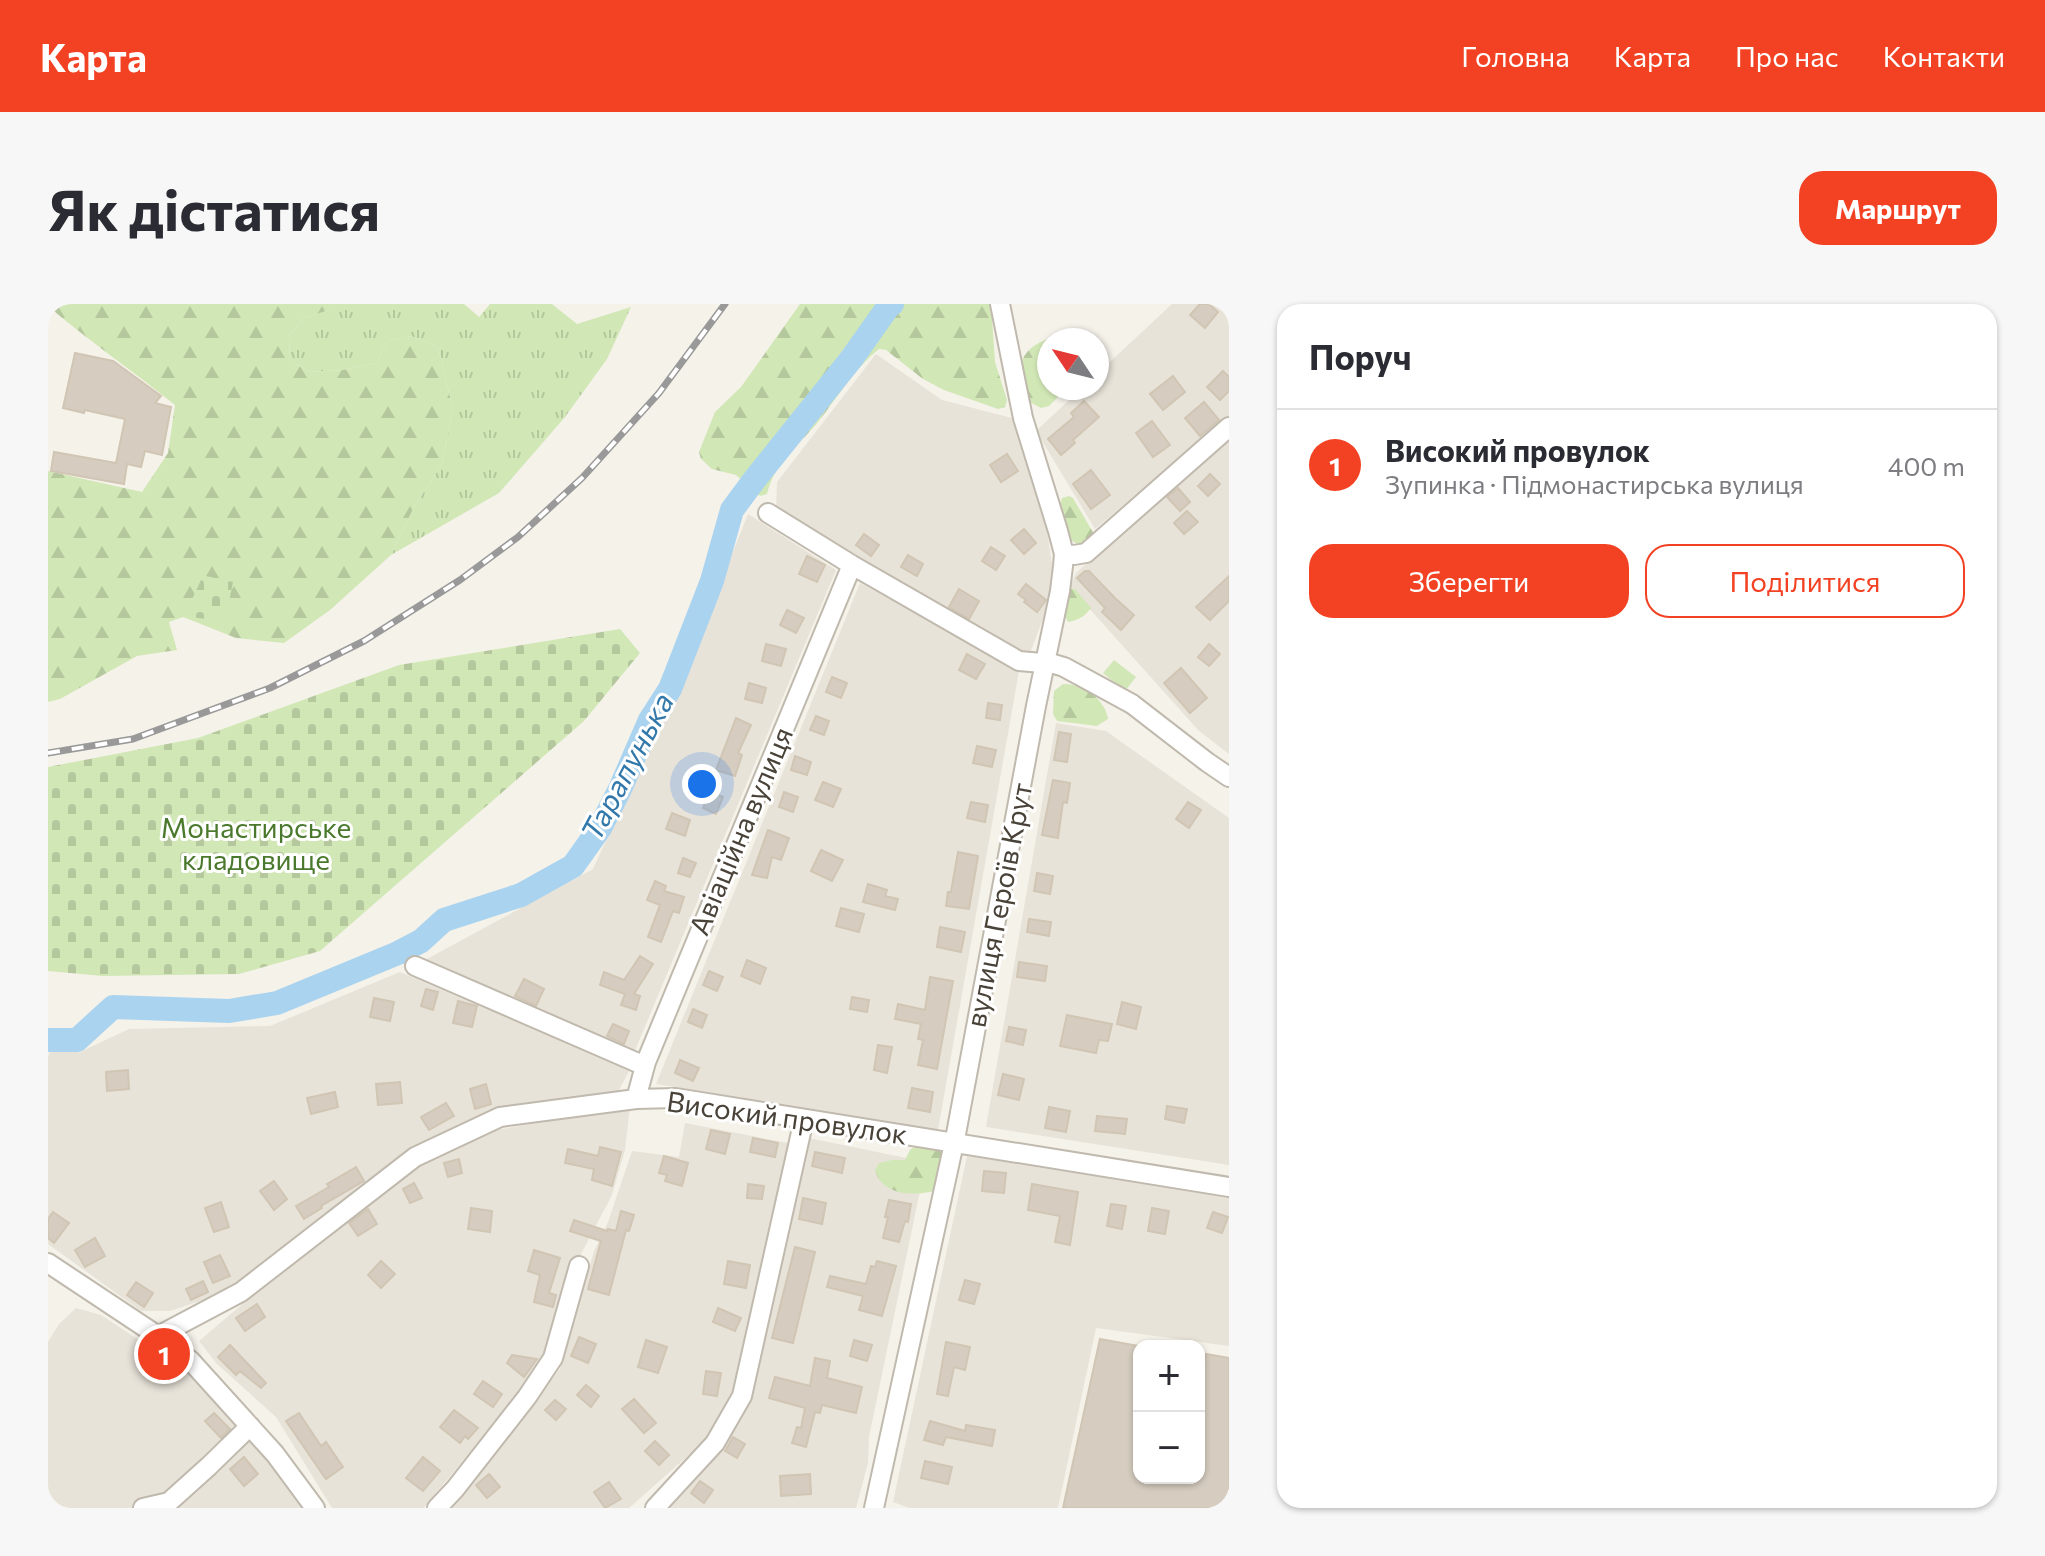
<!DOCTYPE html>
<html lang="uk">
<meta charset="utf-8">
<style>
:root{--surface:#fff;--page:#f7f7f7;--text:#2b2b33;--muted:#7c7c81;--line:#e1e1e2;--accent:#f34223}
body{margin:0;font-family:Commissioner,sans-serif;background:var(--page);color:var(--text)}
.controls{position:absolute;right:24px;bottom:24px;display:grid;overflow:hidden;border-radius:16px;box-shadow:0 2px 6px #0004}
.controls button{width:72px;height:72px;display:grid;place-items:center;padding:0;border:0;border-bottom:2px solid var(--line);background:var(--surface);color:var(--text);font:40px sans-serif}
.compass{position:absolute;left:989px;top:24px;width:72px;height:72px;border-radius:50%;background:var(--surface);box-shadow:0 2px 6px #0004;rotate:305deg}
.you{position:absolute;left:654px;top:480px;width:28px;height:28px;margin:-20px;border:6px solid #fff;border-radius:50%;background:#1a73e8;box-shadow:0 0 0 12px #1a73e833}
.badge{display:grid;place-items:center;width:52px;height:52px;border-radius:50%;background:var(--accent);color:#fff;font-size:26px;font-weight:700}
.pin{position:absolute;translate:-50% -50%;border:4px solid #fff;box-shadow:0 2px 8px #0006}
.list{margin:0;padding:0;list-style:none}
h2{display:flex;justify-content:space-between;align-items:center;height:104px;margin:0;padding:0 32px;font-size:34px}
h2 small{font-size:26px;font-weight:400;color:var(--muted)}
.list li{display:grid;grid-template-columns:52px 1fr auto;gap:24px;align-items:center;box-sizing:border-box;height:112px;padding:0 32px;border-top:2px solid var(--line)}
.list b{display:block;font-size:30px;white-space:nowrap}
.list p{margin:0;font-size:26px;white-space:nowrap;color:var(--muted)}
.list em{font-size:26px;font-style:normal;color:var(--muted)}
.actions{display:flex;gap:16px;padding:24px 32px}
.actions a{flex:1;padding:18px 0;border:2px solid var(--accent);border-radius:24px;text-align:center;font-size:28px;color:var(--accent)}
.actions .main{background:var(--accent);color:#fff}
.map{position:relative;flex:none;width:1181px;height:1204px;overflow:hidden;border-radius:24px}
header{display:flex;align-items:center;gap:48px;box-sizing:border-box;height:112px;padding:0 40px;background:var(--accent);color:#fff}
header strong{font-size:38px}
nav{display:flex;gap:44px;margin-inline-start:auto;font-size:28px}
.intro{display:flex;align-items:center;justify-content:space-between;box-sizing:border-box;height:192px;padding:0 48px}
h1{margin:0;font-size:56px}
.button{padding:20px 36px;border-radius:24px;background:var(--accent);color:#fff;font-size:28px;font-weight:700}
main{display:flex;gap:48px;padding:0 48px}
aside{flex:1;background:var(--surface);border-radius:24px;box-shadow:0 2px 6px #0004}
.map>svg:first-child{display:block}
.residential{fill:#e8e3d9}
.grass{fill:url(#grass-tufts)}
.forest{fill:url(#forest-firs)}
.cemetery{fill:url(#cemetery-stones)}
.park{fill:#d1e7b5}
.lines{fill:none;stroke-linecap:round;stroke-linejoin:round}
.river{stroke:#aad3ef;stroke-width:24}
.building{fill:#d6cdc0;stroke:#d1c5b3;stroke-width:2}
.minor-casing{stroke:#c0b9ad;stroke-width:22}
.minor{stroke:#fff;stroke-width:18}
.rail-casing{stroke:#999;stroke-width:7}
.rail{stroke:#fff;stroke-width:4;stroke-dasharray:12;stroke-linecap:butt}
.labels{text-anchor:middle;stroke-width:6;stroke-linejoin:round;paint-order:stroke}
.park-label{font-size:28px;fill:#4a792d;stroke:#fff}
.street-label{font-size:28px;fill:#494238;stroke:#fff}
.water-label{font-size:30px;font-style:italic;fill:#3278aa;stroke:#fff}
</style>
<header>
<strong>Карта</strong>
<nav><a>Головна</a><a>Карта</a><a>Про нас</a><a>Контакти</a></nav>
</header>
<div class="intro"><h1>Як дістатися</h1><a class="button">Маршрут</a></div>
<main>
<div class="map">
<svg width="1181" height="1204" viewBox="0 0 1181 1204">
<defs>
<pattern id="grass-tufts" width="24" height="20" patternUnits="userSpaceOnUse" patternTransform="scale(2)"><rect width="24" height="20" fill="#d1e7b5"/><path d="M3 7l-1-3M5 7V3M7 7l1-3M15 17l-1-3M17 17v-4M19 17l1-3" fill="none" stroke="#b5c79c"/></pattern>
<pattern id="forest-firs" width="22" height="20" patternUnits="userSpaceOnUse" patternTransform="scale(2)"><rect width="22" height="20" fill="#d1e7b5"/><path d="M5 1l3.5 6h-7zM16 11l3.5 6h-7z" fill="#b5c79c"/></pattern>
<pattern id="cemetery-stones" width="16" height="16" patternUnits="userSpaceOnUse" patternTransform="scale(2)"><rect width="16" height="16" fill="#d1e7b5"/><path d="M2 7V4a2 2 0 0 1 4 0v3zM10 15v-3a2 2 0 0 1 4 0v3z" fill="#b5c79c"/></pattern>
</defs>
<rect width="100%" height="100%" fill="#f5f2ea"/>
<path class="residential" d="M1124,0H1181V112L1047,225L988,127L1034,84H1049V70Z
M828,50L894,96L964,114L999,227L1005,267L999,304L981,352L728,204L729,178Z
M1181,133V450L1151,427L1022,283L1028,269Z
M700,210L788,266L586,749L377,656L545,565L609,425L619,413Z
M812,279L971,367L890,826L608,780Z
M1008,419L1058,427L1181,514V861L938,823Z
M352,668L581,767L569,790L371,843L170,991L122,1007H93L0,940V753L2,747L32,748L81,725L222,722Z
M582,802L577,846L564,891L522,971L494,1060L376,1204H284L228,1113L169,1060L151,1037L285,923L353,871L427,830Z
M637,819L745,840L688,1086L668,1127L581,1204H402L425,1179L512,1065L546,947L560,918L584,847L631,853Z
M761,834L878,858L821,1133L820,1159L808,1204H620L694,1115Z
M919,852L1181,893V1042L1048,1024L1010,1204H861L845,1198Z
M28,1004L53,1011L139,1068L203,1134L254,1204H0V1038L11,1020Z"/>
<path class="grass" d="M282,0H416L431,13L442,0H504L529,20L583,3L559,55L517,113L451,189L343,251L366,203L394,160L405,105L390,43L363,32L340,37L328,59L295,66L262,68L242,57L241,32L256,14L283,5Z"/>
<path class="forest" d="M0,0H282L284,5L256,14L241,32L242,57L262,68L295,66L328,59L340,37L363,32L390,43L405,105L394,160L366,203L343,251L282,306L236,339L188,334L135,313L121,318L129,346L89,352L12,395L0,398V167L94,188L120,149L127,101C85,67 41,37 0,2Z
M752,0H943L947,58L959,96L957,103L950,105L896,86L875,75L838,46L831,45C806,65 790,93 770,118C749,144 728,155 719,190L712,192L688,171L664,165L653,155L651,148L667,108L693,83Z
M1036,29L1043,32L1044,36H1001V84H1019L1001,102L993,104L980,97C977,88 971,75 972,65C976,35 1011,31 1036,29Z
M1021,192L1025,194L1046,230L1042,237L1031,241L1021,235L1011,205L1014,194Z
M1023,285H1027L1043,304C1037,312 1031,316 1020,318C1013,307 1019,296 1023,285Z
M1015,380C1034,379 1058,396 1060,415L1049,422L1009,417L1005,410L1006,387Z
M869,841L888,843L896,851L887,887C866,892 834,892 827,866L831,859L844,856H857L862,846Z"/>
<path class="cemetery" d="M158,272L185,278L177,318L144,313L139,306L154,274Z
M572,325L592,349L536,417L272,647L191,670L55,672L0,667V463L150,434L351,361Z"/>
<path class="park" d="M1066,356L1088,373L1077,387L1055,369Z"/>
<g class="lines">
<path class="river" d="M0,736H29L65,703L181,707L229,699L350,649L373,637L396,616L473,591L525,562L552,524L572,485L602,416L622,385L664,277L684,206L707,175L804,54L840,3L844,0"/>
</g>
<path class="building" d="M1152,0H1161L1170,8L1157,24L1142,11Z
M27,49L65,57L113,92L107,99L123,103L114,151L97,147L93,163L79,160L76,180L3,167L6,148L68,159L77,115L37,106L36,109L15,104Z
M1175,67L1181,73V87L1172,96L1159,83Z
M1125,72L1137,88L1115,106L1102,90Z
M1036,97L1051,113L1025,136L1027,139L1013,151L1000,135L1026,113L1023,109Z
M1156,98L1171,116L1152,132L1137,114Z
M1104,117L1122,141L1105,153L1088,129Z
M959,150L970,167L953,178L942,161Z
M1043,166L1062,191L1043,205L1025,180Z
M1162,170L1172,180L1160,192L1150,182Z
M1130,184L1142,198L1132,207L1119,193Z
M1139,207L1150,218L1136,230L1126,219Z
M976,225L988,239L976,250L963,236Z
M816,230L831,241L823,252L808,241Z
M943,243L957,252L948,266L934,257Z
M860,251L875,260L869,272L853,263Z
M759,252L777,261L769,278L751,270Z
M1037,267H1041L1067,294L1086,311L1073,326L1054,308L1057,304L1029,274Z
M1181,272V297L1162,316L1148,303Z
M978,280L998,296L989,308L976,298L978,296L970,290Z
M911,285L931,297L921,315L901,303Z
M739,306L756,314L748,329L732,321Z
M718,340L738,345L733,362L714,357Z
M1161,340L1172,350L1161,362L1150,353Z
M919,350L937,360L928,375L911,366Z
M1133,364L1159,394L1142,409L1116,379Z
M784,373L799,379L793,394L778,388Z
M701,379L718,384L714,399L697,395Z
M940,399L954,401L952,416L938,414Z
M768,412L781,417L776,431L762,426Z
M688,414L703,421L690,449L694,451L687,472L668,466Z
M1011,428L1023,430L1019,458L1006,456Z
M929,442L948,446L944,463L925,459Z
M747,452L763,458L759,471L743,466Z
M1005,476L1022,479L1019,499L1015,498L1010,534L994,531Z
M775,478L793,485L785,503L767,496Z
M662,487L675,493L668,510L655,504Z
M736,488L750,493L745,508L731,503Z
M923,498L940,501L937,518L919,514Z
M1140,498L1153,506L1141,524L1128,515Z
M624,509L642,516L637,532L618,525Z
M720,526L741,534L733,556L724,553L719,574L704,571Z
M773,546L795,556L784,577L763,567Z
M910,548L930,552L921,605L898,602L900,588H903Z
M635,554L648,559L642,573L630,569Z
M989,569L1005,572L1002,590L986,587Z
M607,577L618,582L616,587L636,593L631,609L625,607L613,638L600,633L612,601L599,596Z
M820,580L839,586L837,592L850,595L847,606L815,598Z
M793,604L816,610L811,628L788,622Z
M981,615L1003,618L1001,632L979,628Z
M892,623L917,628L913,648L889,643Z
M592,652L605,660L586,690L592,692L588,706L573,701L577,690L552,681L556,668L576,676Z
M699,656L718,664L712,680L693,672Z
M971,658L999,662L997,677L969,673Z
M661,667L675,673L669,687L655,681Z
M882,673L905,677L889,765L870,761L875,736L870,735L873,720L847,715L850,700L877,706Z
M476,675L496,685L488,702L467,692Z
M378,685L390,688L385,706L373,702Z
M804,693L821,696L819,708L802,705Z
M326,694L346,698L342,717L322,713Z
M410,697L429,702L424,723L405,719Z
M1074,698L1093,703L1088,725L1069,720Z
M645,705L659,711L654,724L640,718Z
M1019,711L1064,720L1060,737L1051,736L1048,749L1012,742Z
M565,720L581,727L576,740L559,732Z
M961,723L978,726L975,741L958,737Z
M830,741L844,743L839,769L826,766Z
M632,756L651,764L645,777L627,769Z
M80,766L81,785L59,787L58,768Z
M955,770L976,775L971,796L950,791Z
M352,778L354,799L330,801L328,780Z
M438,780L443,800L427,805L422,785Z
M864,784L885,788L882,808L860,804Z
M287,788L290,803L263,810L259,794Z
M398,799L406,812L381,826L373,813Z
M1119,802L1139,805L1136,819L1117,815Z
M1001,803L1022,807L1018,828L997,824Z
M1049,812L1079,815L1077,830L1047,827Z
M663,826L682,830L677,850L658,845Z
M705,834L730,839L727,853L702,848Z
M552,843L573,848L564,882L544,876L546,865L517,859L520,845L550,852Z
M767,848L797,854L794,869L764,862Z
M616,852L640,859L634,882L617,877L619,871L611,869Z
M411,855L414,869L400,873L396,859Z
M308,863L316,877L273,902L274,904L256,915L248,902L281,883L279,880Z
M936,867L958,869L956,889L934,887Z
M226,877L239,895L226,906L212,887Z
M366,879L374,894L362,899L355,885Z
M700,880L716,882L714,895L699,894Z
M984,880L1030,888L1022,941L1007,938L1012,912L980,906Z
M755,894L778,899L774,920L751,915Z
M841,896L863,900L860,918L857,917L851,938L835,934L840,913H837Z
M173,898L181,923L166,928L157,904Z
M1063,900L1078,902L1074,925L1059,922Z
M423,904L444,907L442,928L420,925Z
M1104,904L1121,907L1117,930L1100,927Z
M320,905L329,920L310,932L301,919Z
M573,907L586,911L581,927L578,926L561,991L540,985L553,937L522,927L526,916L559,927L560,925L568,927Z
M5,908L21,919L6,939L0,934V915Z
M1165,908L1180,913L1174,929L1159,924Z
M47,934L57,952L37,963L27,946Z
M747,943L767,948L745,1039L724,1034Z
M486,946L512,954L501,989L508,991L505,1003L486,998L492,971L480,967Z
M172,951L182,972L165,979L156,958Z
M333,957L347,970L333,984L320,971Z
M680,957L702,961L698,984L676,980Z
M829,957L848,962L834,1012L811,1006L815,992L779,983L782,972L818,980L823,962L827,963Z
M917,976L932,980L926,1000L911,996Z
M155,977L160,988L143,996L138,985Z
M88,978L105,989L96,1003L79,991Z
M209,1000L217,1013L197,1027L188,1014Z
M670,1004L693,1014L687,1027L665,1018Z
M531,1033L548,1040L540,1059L523,1052Z
M1052,1035L1091,1042V1067L1089,1078H1091V1174H1151V1081L1158,1050L1181,1054V1204H1015Z
M598,1036L619,1043L610,1069L590,1063Z
M806,1036L824,1041L819,1057L802,1052Z
M898,1038L922,1043L917,1066L906,1063L900,1092L889,1090Z
M182,1041L218,1079L213,1084L192,1067L188,1071L170,1053Z
M464,1051L489,1055L476,1073L459,1059Z
M767,1054L782,1057L779,1074L814,1083L808,1109L774,1101L772,1109L767,1108L758,1143L744,1139L749,1123L753,1124L757,1104L721,1094L727,1073L762,1082Z
M658,1067L673,1069L669,1092L655,1090Z
M435,1077L454,1090L445,1103L426,1090Z
M538,1081L551,1092L543,1103L529,1091Z
M586,1095L608,1119L596,1129L574,1105Z
M507,1096L518,1105L508,1116L497,1106Z
M406,1106L430,1124L420,1135L417,1132L412,1139L392,1123Z
M166,1109L182,1125L173,1134L157,1117Z
M251,1109L273,1142L278,1138L295,1163L278,1175L238,1117Z
M882,1117L917,1127L918,1121L947,1126L944,1142L898,1133L895,1141L876,1136Z
M685,1133L697,1140L689,1154L677,1147Z
M607,1137L621,1151L611,1161L597,1147Z
M196,1153L210,1170L196,1182L182,1165Z
M375,1153L392,1167L375,1187L358,1174Z
M877,1157L904,1163L900,1180L873,1174Z
M441,1170L452,1183L439,1194L428,1181Z
M762,1170L763,1190L733,1192L732,1172Z
M652,1177L665,1186L656,1199L643,1189Z
M561,1178L573,1195L557,1204L546,1188Z"/>
<g class="lines">
<g class="minor-casing">
<path id="minor" d="M720,209L804,261L971,357L1006,360L1016,363L1084,400L1159,458L1181,473
M1016,250L1026,251L1038,249L1181,123
M367,662L597,762
M588,795L598,758L804,261
M0,959L110,1032L142,1056L227,1150L267,1204
M110,1032L193,988L367,853L452,813L588,795L628,794L1181,883
M95,1204L121,1198L161,1162L202,1122
M389,1204L407,1185L479,1093L505,1054L531,962
M607,1204L667,1139L694,1092L756,815
M826,1204L908,830L988,402L1012,287L1015,262L1016,250L1010,227L975,114L952,0"/>
</g>
<use href="#minor" class="minor"/>
<g class="rail-casing">
<path id="rail" d="M0,449L85,435L222,384L316,337L412,276L470,233L534,174L611,89L677,0"/>
</g>
<use href="#rail" class="rail"/>
</g>
<g class="labels">
<g class="park-label">
<text x="208" y="534">Монастирське<tspan x="208" dy="32">кладовище</tspan></text>
</g>
<g class="street-label">
<text transform="translate(693 527) rotate(-67)" y="10">Авіаційна вулиця</text>
<text transform="translate(951 601) rotate(-79)" y="10">вулиця Героїв Крут</text>
<text transform="translate(739 814) rotate(8)" y="10">Високий провулок</text>
</g>
<g class="water-label">
<text transform="translate(580 463) rotate(-62)" y="10">Тарапунька</text>
</g>
</g>
</svg>
<div class="controls">
<button>+</button>
<button>−</button>
</div>
<svg class="compass" viewBox="-18 -18 36 36"><path d="M0-13l5 13h-10z" fill="#e53935"/><path d="M0 13l5-13h-10z" fill="#7c7c81"/></svg>
<div class="you"></div>
<div class="pin badge" style="left:116px;top:1050px">1</div>
</div>
<aside>
<h2>Поруч<small></small></h2>
<ul class="list">
<li><span class="badge">1</span><div><b>Високий провулок</b><p>Зупинка · Підмонастирська вулиця</p></div><em>400 m</em></li>
</ul>
<div class="actions"><a class="main">Зберегти</a><a>Поділитися</a></div>
</aside>
</main>
